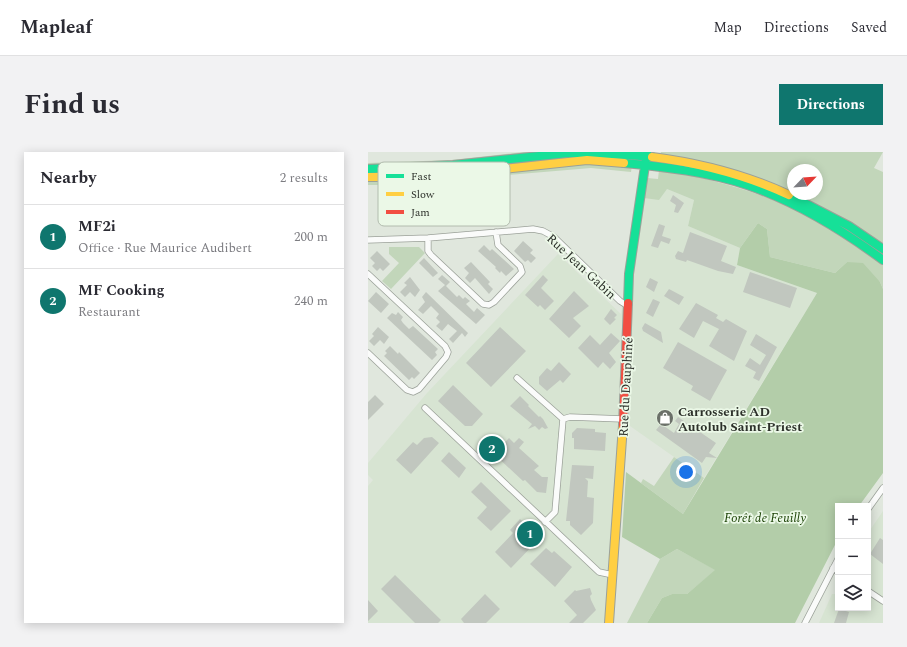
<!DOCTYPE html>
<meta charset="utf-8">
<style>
:root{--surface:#fff;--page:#f2f2f3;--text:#2b2b33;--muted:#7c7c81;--line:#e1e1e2;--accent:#0f766e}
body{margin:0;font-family:Spectral,serif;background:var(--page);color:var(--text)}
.controls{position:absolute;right:12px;bottom:12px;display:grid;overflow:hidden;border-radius:0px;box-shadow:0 2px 10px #0003}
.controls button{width:36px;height:36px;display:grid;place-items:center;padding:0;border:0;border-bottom:1px solid var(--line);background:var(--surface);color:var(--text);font:20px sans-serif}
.compass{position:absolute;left:419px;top:12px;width:36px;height:36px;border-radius:50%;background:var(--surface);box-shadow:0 2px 10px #0003;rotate:65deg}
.you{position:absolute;left:318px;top:320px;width:14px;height:14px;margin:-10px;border:3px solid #fff;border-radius:50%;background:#1a73e8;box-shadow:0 0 0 6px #1a73e833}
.badge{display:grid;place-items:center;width:26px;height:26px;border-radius:50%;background:var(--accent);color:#fff;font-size:13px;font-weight:700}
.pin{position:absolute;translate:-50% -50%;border:2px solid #fff;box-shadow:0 1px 4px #0006}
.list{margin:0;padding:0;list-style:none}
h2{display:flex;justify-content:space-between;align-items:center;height:52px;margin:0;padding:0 16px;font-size:17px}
h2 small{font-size:13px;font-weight:400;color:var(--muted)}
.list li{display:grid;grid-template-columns:26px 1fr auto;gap:12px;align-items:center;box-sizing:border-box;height:64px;padding:0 16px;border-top:1px solid var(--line)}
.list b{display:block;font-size:15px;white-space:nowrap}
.list p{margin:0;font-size:13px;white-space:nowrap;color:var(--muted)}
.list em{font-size:13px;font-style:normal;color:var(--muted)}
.icon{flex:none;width:22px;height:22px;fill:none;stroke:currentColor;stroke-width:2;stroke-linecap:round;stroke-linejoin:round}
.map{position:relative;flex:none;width:515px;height:471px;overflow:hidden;border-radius:0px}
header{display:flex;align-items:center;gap:24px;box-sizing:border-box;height:56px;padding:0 20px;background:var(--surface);border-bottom:1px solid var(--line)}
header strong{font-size:19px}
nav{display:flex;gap:22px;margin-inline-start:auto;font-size:14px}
.intro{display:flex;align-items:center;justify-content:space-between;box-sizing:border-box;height:96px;padding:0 24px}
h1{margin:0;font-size:28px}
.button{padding:10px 18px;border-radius:0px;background:var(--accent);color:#fff;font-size:14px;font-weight:700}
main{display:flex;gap:24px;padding:0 24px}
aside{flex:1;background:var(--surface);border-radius:0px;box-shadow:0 2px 10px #0003}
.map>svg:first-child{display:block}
.built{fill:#d7e4d2}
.green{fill:#c2d6ba;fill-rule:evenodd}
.forest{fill:#b3cda9}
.building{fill:#c1c7bf}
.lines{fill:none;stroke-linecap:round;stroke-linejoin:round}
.street-casing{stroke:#9ba199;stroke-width:7}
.fast-casing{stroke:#9ba199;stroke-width:10}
.slow-casing{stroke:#9ba199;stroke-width:10}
.jam-casing{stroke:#9ba199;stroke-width:10}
.street{stroke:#fafbfa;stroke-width:5.5}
.fast{stroke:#16e098;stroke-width:8}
.slow{stroke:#ffcf43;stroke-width:8}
.jam{stroke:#f24e42;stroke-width:8}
.labels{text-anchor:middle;stroke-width:3.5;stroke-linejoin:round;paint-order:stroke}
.street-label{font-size:13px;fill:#2c302a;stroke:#ebf8e7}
.poi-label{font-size:13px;font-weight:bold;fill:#2c302a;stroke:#ebf8e7;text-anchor:start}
.park-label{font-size:13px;font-style:italic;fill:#1e4408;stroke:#ebf8e7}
.key{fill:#ebf8e7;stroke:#b2bcae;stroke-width:1}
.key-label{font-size:11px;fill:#2c302a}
</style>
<header>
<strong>Mapleaf</strong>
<nav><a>Map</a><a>Directions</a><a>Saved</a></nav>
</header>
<div class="intro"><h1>Find us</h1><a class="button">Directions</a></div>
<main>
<aside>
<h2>Nearby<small>2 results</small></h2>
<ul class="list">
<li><span class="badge">1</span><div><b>MF2i</b><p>Office · Rue Maurice Audibert</p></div><em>200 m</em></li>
<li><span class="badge">2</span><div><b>MF Cooking</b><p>Restaurant</p></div><em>240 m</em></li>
</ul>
</aside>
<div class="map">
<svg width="515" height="471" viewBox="0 0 515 471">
<rect width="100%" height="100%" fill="#e0e7dd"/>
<path class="built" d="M299,37L326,48L320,74L372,96L369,113L449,141L336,326L252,267L237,471H0V334L5,328L0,323V311L59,241L190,102L253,162L262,82L268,45L276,46Z
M515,359V471H451L464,442H470V456H500V381Z"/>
<path class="green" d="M156,0H266L263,20L223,16L128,24V26L62,33H0V11L83,8Z
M293,0H515L506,16L515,20V105L468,72L292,4ZM425,18H449V42H425Z
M291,18C357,28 418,48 475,83C489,91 502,102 515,111V137L512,130L479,110L467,121L402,105L399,77L390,71L372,96L320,74L326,48L299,37L291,48L276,46L279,26L290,27Z
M21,95H51L57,101L23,137L14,129L31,111L21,102Z
M306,305L336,326L315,362L273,331L275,327L286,334Z
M309,397L348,418L319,442H304L294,446L279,471H259L292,407Z"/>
<path class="forest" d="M390,71L399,77L402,105L467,121L479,110L495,111L512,130L515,137V321L491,354H470V387L427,471H279L294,446L304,442H319L347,418L309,397L292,407L254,385L258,320L315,362L449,141L369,113L372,96Z"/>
<path class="building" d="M305,43L316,51L310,61L306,60L308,53L302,49Z
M291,72L297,74L294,84L303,87L301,92L293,89L290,96L283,94Z
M322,80L359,94L353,109L368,115L365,122L350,119L319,108L318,110L308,107L307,104L310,99L315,101Z
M155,89L165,98L162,101L168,106L163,111L160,108L157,110L146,99Z
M116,93L122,99L124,97L146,117L138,124L133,119L132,121L127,116L128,115L110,99Z
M9,99L22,112L15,119L12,116L9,119L4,114L7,111L2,106Z
M56,106L70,121L65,125L51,111Z
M103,110L122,130L120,132L125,137L121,142L107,126L102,131L97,126L101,121L96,116Z
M382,120L429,136L422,156L375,140Z
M74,123L82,130L78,134L89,145L91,143L95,147L97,145L102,149L98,152L106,160L109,156L117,163L108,172L70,139L77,133L70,127Z
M175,123L180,128L173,136L186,149L177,158L172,153L170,155L157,143Z
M42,125L52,138L47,145L42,140L37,145L32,140L39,133L36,131Z
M282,126L290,130L286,140L278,135Z
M301,137L316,145L311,153L296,144Z
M206,139L221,154L205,166L213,174L201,186L181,167Z
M8,140L21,152L13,161L0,149Z
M58,140L100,181L97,185L94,181L85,191L81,187L89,179L80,172L74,179L68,174L72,170L68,166L71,162L63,154L55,162L50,158L57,150L54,145Z
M285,147L292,150L285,165L278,161Z
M328,151L350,163L348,166L355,170L358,167L379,179L366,209L341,194L351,177L335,169L326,186L311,177Z
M243,157L249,163L246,166L248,167L242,173L236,167Z
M30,160L35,165L33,168L35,171L41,177L45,174L70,197L67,200L69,203L64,208L19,166L24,161L28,163Z
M277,171L293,180L295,191L275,179L274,176Z
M10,175L21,185L16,192L12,188L6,194L1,189L6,184L4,182Z
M132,175L158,199L123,235L98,211Z
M243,181L252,189L241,201L248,210L242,217L235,210L230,216L210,196L222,183L232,193Z
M388,182L409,195L391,229L385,226L388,220L377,214L382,206L392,213L398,203L382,193Z
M310,190L359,218L342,249L323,238L325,234L295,216Z
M22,194L30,202L31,200L52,221L46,227L44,225L41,228L16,204L19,201L17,199Z
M191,210L203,222L195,231L192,228L179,239L171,232V225L179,216L183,219Z
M85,233L115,262L104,274H97L70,249Z
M7,243L16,252L0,268V250Z
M152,244L161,253L160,254L171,265L172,264L175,267L180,276L177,277L174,275L171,278L167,274L160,277L164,272L142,254Z
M310,265L348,291L341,301L349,306L338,305L334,311L288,278L293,272L306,281L311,272L307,269Z
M209,276L227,277V280L238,281L237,299L206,297V286H204V281Z
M64,285L71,291L43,322L28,308L45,290L49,293L56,286Z
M141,286L146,291L151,286L156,290L151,296L171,314L166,318L174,325H180L178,341L169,340L157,328L155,329L126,302Z
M81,300L98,316L91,326L73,309Z
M204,313L226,314L225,327L217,326L220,329L219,345L226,346L225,371L213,383L202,373V369H198Z
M113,330L143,359L123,379L109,366L119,355L103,340Z
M152,367L170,384L166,388L168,390L143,416L127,400L145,381L142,378Z
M512,386L515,388V412L502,402Z
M178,396L184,401L186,399L204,415L187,435L162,412Z
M27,423L73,468L70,471H47L13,437Z
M222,436L224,442L222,444L223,448L228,458L215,471H201L209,463L196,449L207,438L208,439Z
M117,442L132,457L118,471H96L93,467Z
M0,448L10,459L0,469Z
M471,457L481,460L478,471H466Z"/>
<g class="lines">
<g class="street-casing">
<path id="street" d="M60,86V99L63,103L115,152L121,153L126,150L154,120L152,114L130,93L128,80
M0,88L60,86L165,77L175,79L186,85L252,149L260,154
M0,122L77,194L80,200L78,205L51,237L45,240L39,238L0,201
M149,226L195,267
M57,256L231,420L245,423
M500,357L515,336
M177,370L187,360L195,267L202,265L255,267
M465,416L470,419
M500,439L515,449
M437,471L470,407"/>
</g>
<g class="fast-casing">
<path id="fast" d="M256,11C298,15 340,20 379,33C429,50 473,77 515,108
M0,17L85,13L200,1L262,3L284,5
M421,43L481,74L515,97
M260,151L261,122L279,0"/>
</g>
<g class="slow-casing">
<path id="slow" d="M284,5C331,11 378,23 421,43
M0,25H60L219,8L256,11
M241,471L255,273"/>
</g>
<g class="jam-casing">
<path id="jam" d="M255,273L260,151"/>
</g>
<use href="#street" class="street"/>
<use href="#fast" class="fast"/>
<use href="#slow" class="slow"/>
<use href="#jam" class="jam"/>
</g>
<defs>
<g id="shop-disc" transform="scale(0.9)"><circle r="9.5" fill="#6b7069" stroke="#ebf8e7"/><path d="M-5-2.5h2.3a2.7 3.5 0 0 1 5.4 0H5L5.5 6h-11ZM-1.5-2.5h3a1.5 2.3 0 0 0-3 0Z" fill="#fff"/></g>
</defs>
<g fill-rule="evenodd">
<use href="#shop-disc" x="297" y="266"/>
</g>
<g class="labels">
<g class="street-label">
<text transform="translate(214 114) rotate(43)" y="5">Rue Jean Gabin</text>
<text transform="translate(257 235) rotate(-87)" y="5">Rue du Dauphiné</text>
</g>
<g class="poi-label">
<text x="310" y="264">Carrosserie AD<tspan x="310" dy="15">Autolub Saint-Priest</tspan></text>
</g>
<g class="park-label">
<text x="397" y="370">Forêt de Feuilly</text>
</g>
</g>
<rect x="10" y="10" width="132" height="64" rx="6" class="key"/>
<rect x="18" y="22" width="18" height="4" fill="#16e098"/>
<rect x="18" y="40" width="18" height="4" fill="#ffcf43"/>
<rect x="18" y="58" width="18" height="4" fill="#f24e42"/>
<g class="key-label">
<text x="43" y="28">Fast</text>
<text x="43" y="46">Slow</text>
<text x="43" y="64">Jam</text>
</g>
</svg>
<div class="controls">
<button>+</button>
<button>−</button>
<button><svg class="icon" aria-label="layers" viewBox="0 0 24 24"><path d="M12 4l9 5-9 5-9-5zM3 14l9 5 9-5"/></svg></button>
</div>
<svg class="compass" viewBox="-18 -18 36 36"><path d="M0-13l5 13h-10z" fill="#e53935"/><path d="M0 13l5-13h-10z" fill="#7c7c81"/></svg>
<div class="you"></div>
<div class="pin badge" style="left:162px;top:382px">1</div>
<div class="pin badge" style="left:124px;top:297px">2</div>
</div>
</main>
